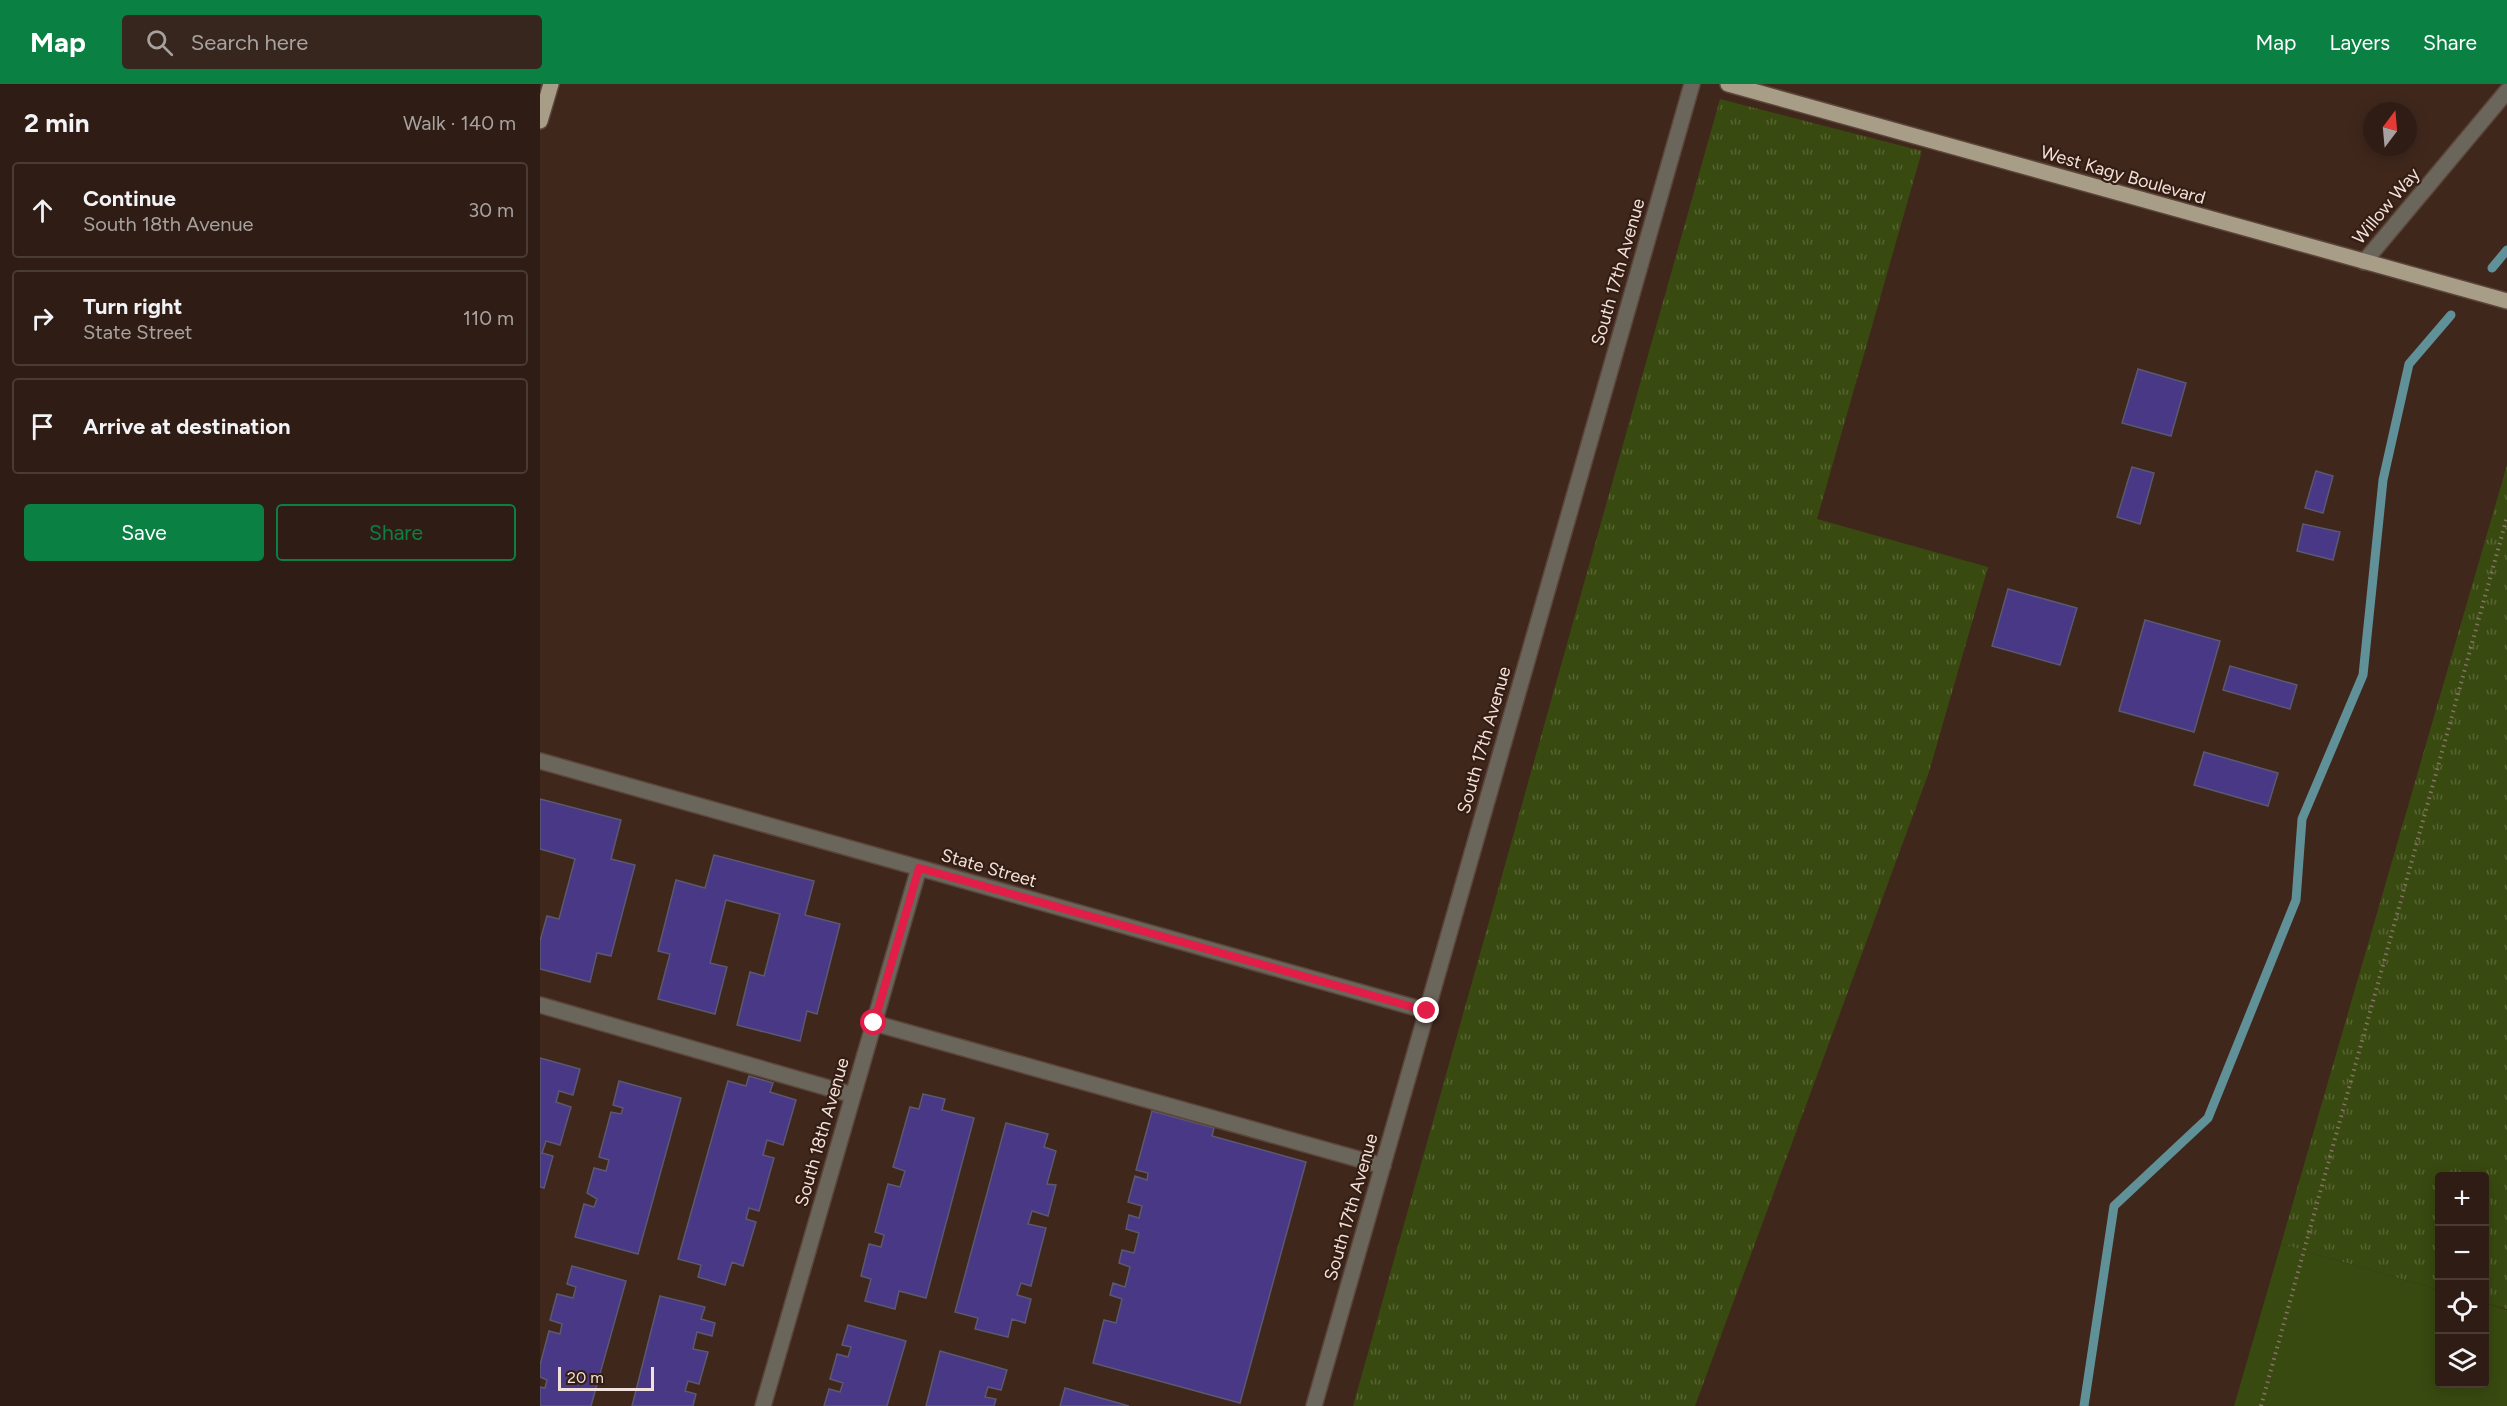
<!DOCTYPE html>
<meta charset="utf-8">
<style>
:root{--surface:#2f1d15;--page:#37261e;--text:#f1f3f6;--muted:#a7a2a0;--line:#4a3b34;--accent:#0b8043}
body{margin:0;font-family:Figtree,sans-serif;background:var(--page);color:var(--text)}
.controls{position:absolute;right:18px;bottom:18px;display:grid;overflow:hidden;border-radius:6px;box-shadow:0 3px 15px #0003}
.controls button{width:54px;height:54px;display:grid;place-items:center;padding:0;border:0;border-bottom:2px solid var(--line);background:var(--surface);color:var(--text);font:30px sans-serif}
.compass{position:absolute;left:1823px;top:18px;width:54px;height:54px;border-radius:50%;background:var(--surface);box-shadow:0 3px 15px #0003;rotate:16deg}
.scale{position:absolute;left:18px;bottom:15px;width:96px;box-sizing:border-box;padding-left:6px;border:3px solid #f2e1da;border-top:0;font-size:16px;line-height:21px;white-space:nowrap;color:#f2e1da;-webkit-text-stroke:4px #341d13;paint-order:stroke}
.stop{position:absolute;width:18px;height:18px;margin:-14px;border:4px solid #e11d48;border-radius:50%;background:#fff}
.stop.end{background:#e11d48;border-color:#fff;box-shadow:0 2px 6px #0008}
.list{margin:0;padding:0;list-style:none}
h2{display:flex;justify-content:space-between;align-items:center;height:78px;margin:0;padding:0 24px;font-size:26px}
h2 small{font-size:20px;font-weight:400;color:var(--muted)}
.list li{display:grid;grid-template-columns:39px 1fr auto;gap:18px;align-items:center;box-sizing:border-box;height:96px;margin:0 12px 12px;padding:0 12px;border:2px solid var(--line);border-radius:6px}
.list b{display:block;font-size:22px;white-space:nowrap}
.list p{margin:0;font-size:20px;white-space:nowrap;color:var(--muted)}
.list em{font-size:20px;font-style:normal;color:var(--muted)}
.actions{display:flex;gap:12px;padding:18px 24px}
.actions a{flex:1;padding:14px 0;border:2px solid var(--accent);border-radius:6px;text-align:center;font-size:21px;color:var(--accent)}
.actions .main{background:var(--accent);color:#fff}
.icon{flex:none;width:33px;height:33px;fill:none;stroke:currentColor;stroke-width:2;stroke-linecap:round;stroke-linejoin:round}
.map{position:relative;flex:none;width:1967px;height:1322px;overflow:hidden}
header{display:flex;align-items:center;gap:36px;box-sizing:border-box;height:84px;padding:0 30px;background:var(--accent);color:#fff}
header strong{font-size:28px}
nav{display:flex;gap:33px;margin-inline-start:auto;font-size:21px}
.search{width:420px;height:54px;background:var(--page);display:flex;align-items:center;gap:15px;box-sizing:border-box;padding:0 21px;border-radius:6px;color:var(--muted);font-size:22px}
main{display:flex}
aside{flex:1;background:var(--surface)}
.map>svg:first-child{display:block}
.grass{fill:url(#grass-tufts)}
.green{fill:#394a10}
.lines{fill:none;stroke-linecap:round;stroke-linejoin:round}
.stream{stroke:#609098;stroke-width:9}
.building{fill:#493886;stroke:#5b5871;stroke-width:1.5}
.minor-casing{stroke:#5c453a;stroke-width:18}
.major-casing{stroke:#5c453a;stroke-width:18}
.path{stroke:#877168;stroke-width:4;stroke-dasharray:1.5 4.5;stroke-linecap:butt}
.minor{stroke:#6b665b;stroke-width:15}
.major{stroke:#a89d86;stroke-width:15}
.route{stroke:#e11d48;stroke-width:8}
.labels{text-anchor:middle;stroke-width:4.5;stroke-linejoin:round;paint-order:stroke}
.street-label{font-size:18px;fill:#f2e1da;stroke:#341d13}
</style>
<header>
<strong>Map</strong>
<div class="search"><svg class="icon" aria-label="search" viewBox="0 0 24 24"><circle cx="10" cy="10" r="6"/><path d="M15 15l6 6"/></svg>Search here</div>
<nav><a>Map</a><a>Layers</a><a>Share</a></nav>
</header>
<main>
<aside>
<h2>2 min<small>Walk · 140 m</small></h2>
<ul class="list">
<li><svg class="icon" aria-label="ahead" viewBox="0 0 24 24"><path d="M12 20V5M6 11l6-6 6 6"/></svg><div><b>Continue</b><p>South 18th Avenue</p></div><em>30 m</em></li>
<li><svg class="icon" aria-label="right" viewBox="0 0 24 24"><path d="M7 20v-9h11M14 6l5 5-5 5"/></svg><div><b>Turn right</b><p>State Street</p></div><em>110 m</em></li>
<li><svg class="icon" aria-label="arrive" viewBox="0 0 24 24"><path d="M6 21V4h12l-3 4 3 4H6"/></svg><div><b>Arrive at destination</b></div></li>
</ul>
<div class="actions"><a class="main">Save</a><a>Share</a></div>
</aside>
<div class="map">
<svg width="1967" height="1322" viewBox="0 0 1967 1322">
<defs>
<pattern id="grass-tufts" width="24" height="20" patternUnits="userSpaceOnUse" patternTransform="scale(1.5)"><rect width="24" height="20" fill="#394a10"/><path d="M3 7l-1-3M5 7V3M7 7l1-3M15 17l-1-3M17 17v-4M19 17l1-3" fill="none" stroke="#566432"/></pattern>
</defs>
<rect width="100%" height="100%" fill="#3f271c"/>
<path class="grass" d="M1180,15L1382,67L1277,435L1448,483L1389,688L1155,1322H813Z
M1967,381V1225L1945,1219L1944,1092H1900L1899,1206L1741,1160Z"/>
<path class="green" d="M1741,1160L1899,1206L1900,1300H1944L1945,1219L1967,1226V1322H1694Z"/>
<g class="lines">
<path class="stream" d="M1952,184L1967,166
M1544,1322L1574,1122L1668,1034L1756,816L1762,735L1823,591L1843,396L1869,280L1911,231"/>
</g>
<path class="building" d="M1598,285L1646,299L1631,352L1582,339Z
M1592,383L1614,389L1600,440L1577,433Z
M1776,387L1793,392L1783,429L1765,424Z
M1763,440L1800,448L1793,476L1757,467Z
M1468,505L1537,524L1520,581L1452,562Z
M1605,536L1680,557L1654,648L1579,627Z
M1690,582L1757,601L1750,625L1683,606Z
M1664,668L1738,689L1728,722L1654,701Z
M0,715L81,736L71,775L95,781L71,872L57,869L50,898L0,885V857L7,832L19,835L35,775L0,765Z
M174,771L274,797L265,831L300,840L277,930L267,927L260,957L197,941L210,888L224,892L240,830L186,816L170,879L187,883L175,930L118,915L130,870L118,867L136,796L165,804Z
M0,974L40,985L33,1011L19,1007L16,1018L31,1023L20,1061L6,1057L2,1069L13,1072L4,1104L0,1103Z
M209,992L233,999L230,1008L256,1016L243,1061L227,1056L223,1071L234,1074L219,1127L209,1124L206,1135L216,1138L203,1182L192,1178L185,1201L158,1193L161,1181L138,1175L188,997L206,1002Z
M79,997L141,1014L98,1170L35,1153L44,1120L54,1123L57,1115L47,1109L54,1084L66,1087L69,1076L59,1073L71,1028L81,1030L83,1024L73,1021Z
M383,1010L405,1015L402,1026L434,1034L386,1214L359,1207L355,1225L325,1217L331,1195L321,1192L329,1160L341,1163L344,1151L335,1148L348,1100L360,1103L365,1087L353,1083L370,1023L379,1025Z
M612,1027L674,1044L672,1052L766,1078L700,1319L553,1279L564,1236L576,1239L582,1215L570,1211L573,1199L585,1203L590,1183L579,1179L582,1166L594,1169L599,1149L586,1145L589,1131L599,1134L602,1122L588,1118L595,1092L607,1096L608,1089L596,1086Z
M466,1039L508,1050L504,1063L516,1067L507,1100L516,1101L508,1132L492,1127L488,1140L506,1144L491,1202L481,1199L477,1211L491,1215L485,1239L472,1235L468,1253L435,1245L438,1234L415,1228Z
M32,1182L86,1197L51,1322H0V1303L5,1304L7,1296L0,1293V1281L9,1247L20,1250L22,1240L10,1236L17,1210L33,1214L36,1203L27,1200Z
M120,1212L165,1223L161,1235L175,1239L172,1252L157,1248L153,1265L168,1268L159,1300L148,1297L145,1307L156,1310L153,1322H92Z
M308,1241L366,1257L347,1322H284L289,1305L300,1308L303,1299L290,1295L297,1270L308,1273L311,1263L302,1261Z
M400,1267L467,1286L461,1306L448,1303L445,1313L456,1315L454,1322H386Z
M525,1304L589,1322H520Z"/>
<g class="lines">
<g class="minor-casing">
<path id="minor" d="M1824,178L1967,7
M0,677L887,927
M0,921L313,1011
M334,939L843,1082
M223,1322L379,784
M774,1322L1152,0"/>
</g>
<g class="major-casing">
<path id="major" d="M1188,0L1967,217
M0,37L11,0"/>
</g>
<path class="path" d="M1721,1322L1967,433"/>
<use href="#minor" class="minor"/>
<use href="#major" class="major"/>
</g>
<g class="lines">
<path class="route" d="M334,939L379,784L887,927"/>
</g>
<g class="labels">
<g class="street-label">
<text transform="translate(1583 91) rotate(16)" y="6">West Kagy Boulevard</text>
<text transform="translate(1846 122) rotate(-50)" y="6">Willow Way</text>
<text transform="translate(1078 188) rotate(-74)" y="6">South 17th Avenue</text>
<text transform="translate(944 656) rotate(-74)" y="6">South 17th Avenue</text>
<text transform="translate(449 784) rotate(16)" y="6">State Street</text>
<text transform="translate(282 1048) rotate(-74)" y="6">South 18th Avenue</text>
<text transform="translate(811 1123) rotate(-74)" y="6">South 17th Avenue</text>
</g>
</g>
</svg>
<div class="controls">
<button>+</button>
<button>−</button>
<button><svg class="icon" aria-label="locate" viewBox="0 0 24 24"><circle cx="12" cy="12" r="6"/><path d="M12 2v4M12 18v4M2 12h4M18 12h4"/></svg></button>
<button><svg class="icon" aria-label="layers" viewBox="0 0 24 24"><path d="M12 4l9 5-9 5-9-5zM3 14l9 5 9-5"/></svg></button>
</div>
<svg class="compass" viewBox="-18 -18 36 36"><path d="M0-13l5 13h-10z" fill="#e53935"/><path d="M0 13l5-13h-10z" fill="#a7a2a0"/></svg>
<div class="scale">20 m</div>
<div class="stop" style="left:334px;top:939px"></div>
<div class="stop end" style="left:887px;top:927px"></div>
</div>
</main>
